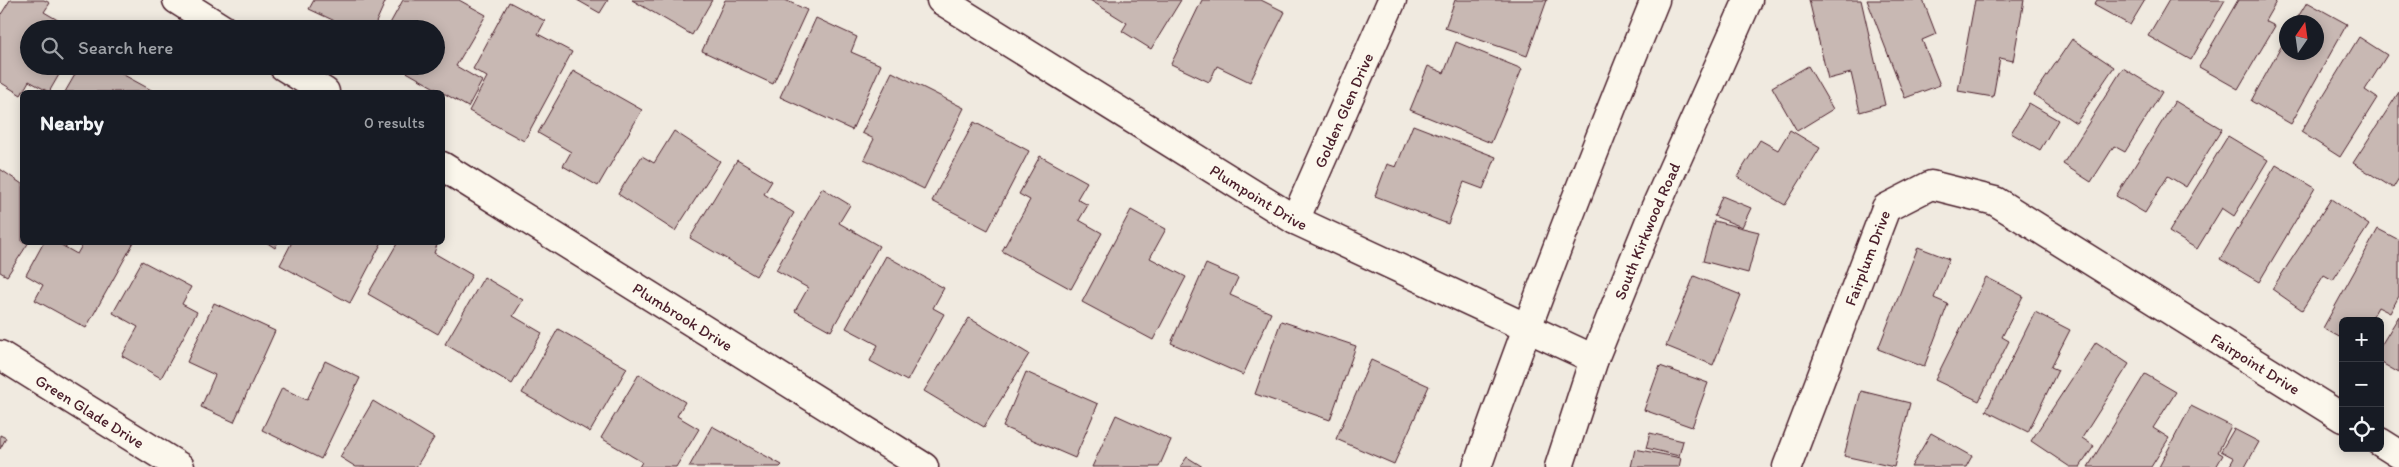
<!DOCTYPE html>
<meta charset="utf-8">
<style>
:root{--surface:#171b24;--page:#242831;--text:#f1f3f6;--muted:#9ea1a6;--line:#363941}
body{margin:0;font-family:Itim,sans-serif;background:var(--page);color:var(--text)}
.controls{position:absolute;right:15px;bottom:15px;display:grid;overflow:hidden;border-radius:8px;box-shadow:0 2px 12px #0003}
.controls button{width:45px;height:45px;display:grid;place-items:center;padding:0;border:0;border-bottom:1px solid var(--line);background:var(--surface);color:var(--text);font:25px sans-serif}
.compass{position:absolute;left:2279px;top:15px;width:45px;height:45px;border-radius:50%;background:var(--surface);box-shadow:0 2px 12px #0003;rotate:13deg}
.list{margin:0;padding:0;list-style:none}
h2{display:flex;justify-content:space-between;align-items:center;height:65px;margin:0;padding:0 20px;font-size:21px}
h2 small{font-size:16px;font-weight:400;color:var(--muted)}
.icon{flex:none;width:28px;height:28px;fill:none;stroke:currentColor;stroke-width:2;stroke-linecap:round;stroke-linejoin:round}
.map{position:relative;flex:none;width:2399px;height:467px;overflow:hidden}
.search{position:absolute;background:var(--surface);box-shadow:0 2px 12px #0003;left:20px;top:20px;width:425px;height:55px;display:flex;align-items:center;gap:12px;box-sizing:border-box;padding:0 18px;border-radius:28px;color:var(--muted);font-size:19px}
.panel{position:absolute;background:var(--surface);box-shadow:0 2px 12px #0003;left:20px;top:90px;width:425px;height:155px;border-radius:8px}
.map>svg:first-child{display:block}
.building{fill:#c8b8b3;stroke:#4a1f2b}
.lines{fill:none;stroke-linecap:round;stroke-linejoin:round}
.minor-casing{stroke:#4a1f2b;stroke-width:31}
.major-casing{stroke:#4a1f2b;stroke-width:31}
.minor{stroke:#fbf7ec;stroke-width:28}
.major{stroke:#fbf7ec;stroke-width:28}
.labels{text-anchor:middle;stroke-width:4;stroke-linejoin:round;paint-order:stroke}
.street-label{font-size:16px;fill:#4a1f2b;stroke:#fbf7ec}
</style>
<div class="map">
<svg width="2399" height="467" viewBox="0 0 2399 467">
<rect width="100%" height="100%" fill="#f0eae0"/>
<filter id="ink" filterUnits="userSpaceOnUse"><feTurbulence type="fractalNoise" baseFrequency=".02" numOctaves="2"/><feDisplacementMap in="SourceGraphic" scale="10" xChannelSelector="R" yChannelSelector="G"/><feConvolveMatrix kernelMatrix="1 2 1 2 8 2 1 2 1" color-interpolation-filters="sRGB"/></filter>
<g filter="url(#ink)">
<path class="building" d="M10,0H44L50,3L44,12L73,29H29V66H64L49,92L29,81L21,95L0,82V16Z
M314,0H386L373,29H352L309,9Z
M403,0H459L486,15L456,66L482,81L468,107L396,66H436V29H387Z
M577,0H608L600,13Z
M632,0H712L692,35Z
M725,0H785L807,10L773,84L702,51Z
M1090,0H1181L1151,49L1122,31L1127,23Z
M1202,0H1261L1285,12L1250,82L1217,66L1209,82L1171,64Z
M1455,0H1547L1527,56L1445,28Z
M1809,0H1861L1885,105L1860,112L1851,73L1828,79Z
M1867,0H1923L1936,34L1922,40L1940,85L1905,98Z
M1975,0H2024L2013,61L2000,58L1993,97L1958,91Z
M2097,0H2145L2130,25L2094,5Z
M2169,0H2225L2191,60L2148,36Z
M2238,0H2277L2265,21L2275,26L2238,89L2199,67Z
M509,2L545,21L538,34L572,52L524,141L469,111L487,77L473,69Z
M2307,2L2347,24L2291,124L2251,101L2286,38V52H2316V22H2295Z
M816,18L857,37L851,52L881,65L852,130L780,97Z
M2359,37L2387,55L2365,90L2377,98L2340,157L2301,132Z
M2072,39L2114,67L2076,123L2034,95Z
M1456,42L1522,69L1491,143L1410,110L1428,66L1444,73Z
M80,66H126L122,74L155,92H65Z
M1808,66L1833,109L1797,131L1772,87Z
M2123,68L2162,92L2125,152L2114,146L2091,182L2063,164Z
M573,71L642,110L598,186L563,166L571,152L538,133Z
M892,72L964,108L924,189L864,159L874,139L862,133Z
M2399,92V178L2393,188L2353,163Z
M2175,101L2222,129L2186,187L2168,176L2145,213L2116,196Z
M2029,103L2058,120L2040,150L2011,133Z
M974,122L1029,151L988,230L932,201Z
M1413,125L1496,157L1483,189L1464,182L1448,224L1375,196L1387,164L1396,167Z
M1790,130L1820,148L1785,205L1737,177L1760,140L1778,150Z
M674,131L720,161L675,231L618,194L642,156L654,163Z
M2228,136L2268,160L2234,216L2222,208L2197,249L2169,232Z
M1040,156L1087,182L1077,199L1088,205L1079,220L1102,233L1071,289L1002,251L1030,200L1019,194Z
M737,160L772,181L764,194L794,213L756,276L690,238Z
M2276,165L2315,188L2259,282L2220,259Z
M0,169L22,184V242H29L7,276L0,272Z
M822,188L850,205L839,223L879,246L831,331L795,311L808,288L776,270Z
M1722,196L1751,208L1742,227L1714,216Z
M2331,199L2369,225L2333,280L2324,275L2302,310L2272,289Z
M1131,210L1166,229L1150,258L1186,277L1153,340L1082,302Z
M1714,221L1759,232L1748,273L1703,261Z
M2378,229L2399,240V296L2390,313L2378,307L2370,321H2343V339L2323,328Z
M44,242H56L77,254L84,242H134L86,328L35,300L43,285L26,275Z
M266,242H278L275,248Z
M292,242H382L350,303L280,265Z
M398,242H438L434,253L472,275L438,334L368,294Z
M1918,247L1949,259L1934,298L1948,304L1924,367L1878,349Z
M886,256L944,288L933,308L944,314L907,381L870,361L878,345L846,328Z
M142,261L191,287L182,304L197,312L161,378L122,356L138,327L113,313Z
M1206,264L1238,278L1230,295L1271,313L1243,375L1171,343Z
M1694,276L1741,295L1713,365L1666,346Z
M484,277L523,300L513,316L542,333L512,384L445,344Z
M1986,277L2023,296L2002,337L2009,341L1979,401L1935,380Z
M214,303L275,331L234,422L201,407L215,375L187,362Z
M2035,312L2070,330L2051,367L2058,370L2028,432L1986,411Z
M2399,316V373L2380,362V347Z
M969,318L1029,354L984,427L924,391Z
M1281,321L1356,346L1330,420L1255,394Z
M558,329L627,368L590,432L522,393Z
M2096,342L2129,364L2082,438L2094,446L2080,467H2070L2031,441Z
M1371,360L1429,386L1394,464L1336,439Z
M325,361L360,378L321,459L262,430L282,388L307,400Z
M1660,366L1708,383L1692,427L1644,410Z
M1026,372L1098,404L1075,458L1003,427Z
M639,374L685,402L677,416L699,429L676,467H639L642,462L601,438Z
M2145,374L2176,392L2153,428L2169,438L2151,467H2088Z
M1861,391L1910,403L1894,467L1844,456Z
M373,401L434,438L416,467H356L340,457Z
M2191,406L2231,426L2218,452L2223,455L2216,467H2159Z
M1116,415L1171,440L1159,467H1092Z
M712,426L782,465L780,467H689Z
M2234,429L2259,442L2245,467H2229L2234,458L2221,451Z
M1650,433L1683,441L1679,456L1646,448Z
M1931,433L1972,456L1966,467H1911Z
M0,435L6,438L0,449Z
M1635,449L1681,458L1679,467H1631Z
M1187,457L1203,467H1180Z"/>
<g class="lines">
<g class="minor-casing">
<g id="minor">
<path d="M177,0L223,29"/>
<path id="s1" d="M941,0L1295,220L1594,359"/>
<path d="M283,66L325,92"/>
<path id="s2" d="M442,166L924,467"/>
<path id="s3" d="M1295,220L1392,0"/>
<path id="s4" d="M0,355L180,467"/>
<path d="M2380,442L2399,454"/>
<path id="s5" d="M1787,467L1886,208L1931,185L1995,201L2343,418"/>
</g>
</g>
<g class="major-casing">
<g id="major">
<path d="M1477,467C1532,309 1592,155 1655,0"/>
<path id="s6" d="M1559,467L1594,359L1653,213L1748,0"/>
</g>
</g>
<use href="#minor" class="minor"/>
<use href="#major" class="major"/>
</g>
</g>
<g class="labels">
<g class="street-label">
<text dy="6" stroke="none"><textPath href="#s3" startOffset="120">Golden Glen Drive</textPath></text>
<text dy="6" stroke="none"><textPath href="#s1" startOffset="374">Plumpoint Drive</textPath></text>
<text dy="6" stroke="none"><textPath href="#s6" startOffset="252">South Kirkwood Road</textPath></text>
<text dy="6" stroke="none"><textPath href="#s5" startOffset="224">Fairplum Drive</textPath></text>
<text dy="6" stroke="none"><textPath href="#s2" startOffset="284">Plumbrook Drive</textPath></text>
<text dy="6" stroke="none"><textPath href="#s5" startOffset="701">Fairpoint Drive</textPath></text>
<text dy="6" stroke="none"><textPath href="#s4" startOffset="106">Green Glade Drive</textPath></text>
</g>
</g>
</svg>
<div class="controls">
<button>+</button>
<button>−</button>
<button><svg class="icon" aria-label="locate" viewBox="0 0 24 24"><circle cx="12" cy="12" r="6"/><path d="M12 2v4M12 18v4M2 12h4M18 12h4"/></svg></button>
</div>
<svg class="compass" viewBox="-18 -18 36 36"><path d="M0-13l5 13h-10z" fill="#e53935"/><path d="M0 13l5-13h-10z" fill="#9ea1a6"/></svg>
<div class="search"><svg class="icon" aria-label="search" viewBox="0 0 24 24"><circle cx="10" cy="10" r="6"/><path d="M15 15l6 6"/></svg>Search here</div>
<section class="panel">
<h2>Nearby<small>0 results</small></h2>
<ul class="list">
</ul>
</section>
</div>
